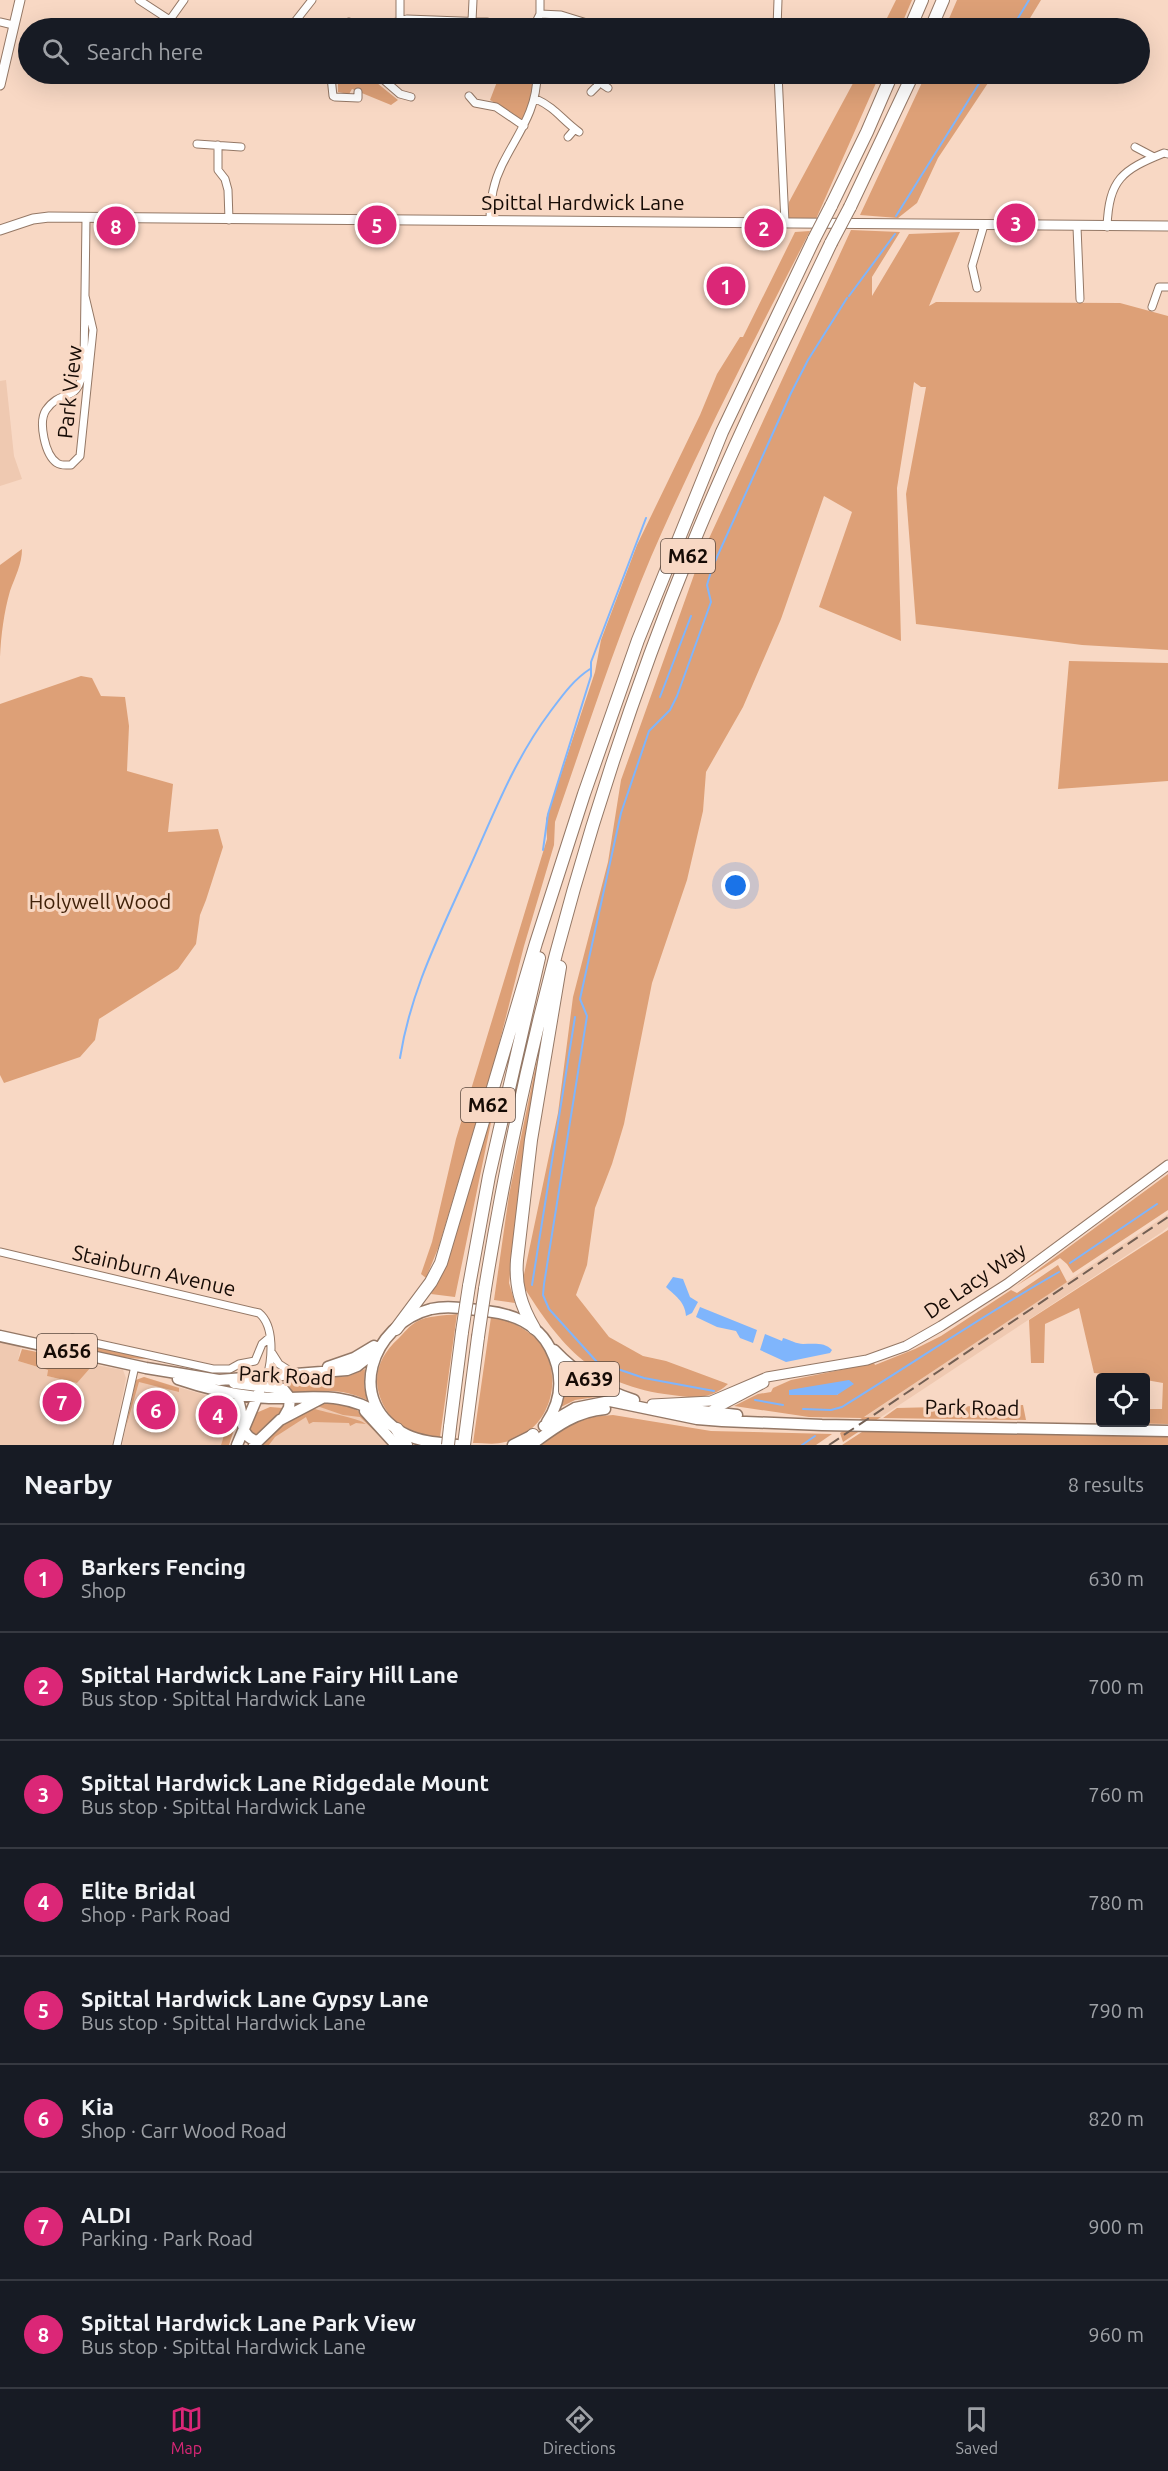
<!DOCTYPE html>
<meta charset="utf-8">
<style>
:root{--surface:#171b24;--page:#20242c;--text:#f1f3f6;--muted:#9ea1a6;--line:#363941;--accent:#db2777}
body{margin:0;font-family:Ubuntu,sans-serif;background:var(--page);color:var(--text)}
.controls{position:absolute;right:18px;bottom:18px;display:grid;overflow:hidden;border-radius:6px;box-shadow:0 6px 24px #0002}
.controls button{width:54px;height:54px;display:grid;place-items:center;padding:0;border:0;border-bottom:2px solid var(--line);background:var(--surface);color:var(--text);font:30px sans-serif}
.you{position:absolute;left:736px;top:886px;width:21px;height:21px;margin:-15px;border:4px solid #fff;border-radius:50%;background:#1a73e8;box-shadow:0 0 0 9px #1a73e833}
.badge{display:grid;place-items:center;width:39px;height:39px;border-radius:50%;background:var(--accent);color:#fff;font-size:20px;font-weight:700}
.pin{position:absolute;translate:-50% -50%;border:3px solid #fff;box-shadow:0 2px 6px #0006}
.list{margin:0;padding:0;list-style:none}
h2{display:flex;justify-content:space-between;align-items:center;height:78px;margin:0;padding:0 24px;font-size:26px}
h2 small{font-size:20px;font-weight:400;color:var(--muted)}
.list li{display:grid;grid-template-columns:39px 1fr auto;gap:18px;align-items:center;box-sizing:border-box;height:108px;padding:0 24px;border-top:2px solid var(--line)}
.list b{display:block;font-size:22px;white-space:nowrap}
.list p{margin:0;font-size:20px;white-space:nowrap;color:var(--muted)}
.list em{font-size:20px;font-style:normal;color:var(--muted)}
.icon{flex:none;width:33px;height:33px;fill:none;stroke:currentColor;stroke-width:2;stroke-linecap:round;stroke-linejoin:round}
.map{position:relative;flex:none;width:1168px;height:1445px;overflow:hidden}
.search{position:absolute;background:var(--surface);box-shadow:0 6px 24px #0002;left:18px;right:18px;top:18px;height:66px;display:flex;align-items:center;gap:15px;box-sizing:border-box;padding:0 21px;border-radius:33px;color:var(--muted);font-size:22px}
.sheet{height:942px;background:var(--surface)}
nav{display:flex;justify-content:space-around;align-items:center;box-sizing:border-box;height:84px;border-top:2px solid var(--line);background:var(--surface);font-size:16px;color:var(--muted)}
nav a{display:grid;justify-items:center;gap:3px}
nav .on{color:var(--accent)}
.map>svg:first-child{display:block}
.built{fill:#efc9b1}
.green{fill:#dda077;fill-rule:evenodd}
.water{fill:#7fb5fc}
.lines{fill:none;stroke-linecap:round;stroke-linejoin:round}
.stream{stroke:#7fb5fc;stroke-width:2}
.street-casing{stroke:#947866;stroke-width:9}
.secondary-casing{stroke:#947866;stroke-width:11}
.primary-casing{stroke:#947866;stroke-width:13}
.highway-casing{stroke:#947866;stroke-width:14}
.street{stroke:#fff;stroke-width:7}
.secondary{stroke:#fff;stroke-width:9}
.primary{stroke:#fff;stroke-width:10}
.highway{stroke:#fff;stroke-width:12}
.rail{stroke:#735f53;stroke-width:2;stroke-dasharray:12 6;stroke-linecap:butt}
.highway-bridge-casing{stroke:#947866;stroke-width:14;stroke-linecap:butt}
.highway-bridge{stroke:#fff;stroke-width:12}
.labels{text-anchor:middle;stroke-width:6;stroke-linejoin:round;paint-order:stroke}
.shield{fill:#f8d8c4;stroke:#5a483e;stroke-width:1.5}
.shield-label{font-size:20px;font-weight:bold;fill:#160b05}
.street-label{font-size:21px;fill:#160b05;stroke:#f8d8c4}
.park-label{font-size:21px;fill:#41220a;stroke:#f8d8c4}
</style>
<div class="map">
<svg width="1168" height="1445" viewBox="0 0 1168 1445">
<rect width="100%" height="100%" fill="#f8d8c4"/>
<path class="built" d="M6,380L14,456L22,479L0,486V381Z
M1168,1214V1227L1162,1232L881,1417L863,1418Z
M0,1342L21,1346L18,1361L48,1370L47,1376L77,1383L90,1364L123,1370L126,1378L113,1445H0Z
M144,1377L235,1404L221,1445H122L136,1380Z
M335,1405L357,1411L392,1445H258L286,1420L311,1407Z"/>
<path class="green" d="M896,0H912L900,28H882Z
M957,0H1041L1024,28H945Z
M354,74H366L398,100L391,105L352,89L349,94L338,92V83Z
M500,74H537L525,123L511,112L490,100Z
M858,74H880L816,219L787,220L789,202Z
M926,74H994L938,158L917,203L898,218L860,215Z
M851,230L900,232L872,277V296L909,234L960,232L929,306L936,302L1120,303L1168,316V650L1082,645L916,624L906,494L926,387H921L914,382L897,488L901,641L819,607L852,512L824,496L781,619L743,707L706,772L703,811L687,880L652,983L624,1124L612,1164L595,1208L587,1265L576,1295L609,1337L643,1356L666,1361L728,1384C711,1400 693,1398 672,1395C594,1386 561,1347 522,1284L558,1113L573,997L608,862L621,780L700,558Z
M810,231C755,338 699,446 651,557C615,643 586,733 555,822L554,845L524,946L497,1052L439,1246L426,1278L421,1274L432,1242L456,1139L547,839L546,819L595,672L601,640L637,545L700,415L717,374L740,337H743L795,232Z
M22,549C22,564 15,577 10,591C4,612 1,635 0,657V565Z
M1069,661L1168,663V781L1058,789Z
M81,676L92,678L101,696L125,697L129,726L127,771L173,784L168,832L218,829L223,847L206,900L200,915L196,944L178,969L99,1019L95,1040L80,1057L4,1083L0,1075V704Z
M543,1031L521,1176L509,1283L515,1303L494,1300L509,1195Z
M500,1079L455,1297L431,1294L445,1266Z
M1168,1174V1210L1073,1273L1067,1264L1060,1258L1016,1286Z
M1168,1230V1424L1116,1423L1146,1422V1409H1162L1163,1383L1146,1380V1378L1094,1373L1079,1308L1045,1324L1044,1363H1031L1029,1320Z
M1058,1265L1067,1282L864,1417H881L843,1442L840,1433L862,1418L809,1417L734,1406L758,1394L771,1392L773,1388L791,1380L874,1363L875,1365L915,1349L941,1336L1011,1290L1017,1293ZM846,1382L837,1395L798,1393L843,1383Z
M457,1314L440,1437C431,1436 421,1436 413,1432C401,1428 391,1419 385,1408C370,1381 377,1358 399,1338C404,1333 409,1326 416,1322C428,1315 444,1316 457,1314Z
M491,1317C509,1320 531,1330 542,1346C565,1382 548,1433 505,1442C495,1445 484,1443 473,1443Z
M74,1342L149,1359C122,1359 97,1352 72,1345Z
M22,1349L87,1362L91,1367L77,1383L47,1376L48,1370L18,1361Z
M565,1366L584,1383L610,1395L575,1400L561,1407L566,1391Z
M365,1369L364,1386L367,1400C340,1387 322,1391 293,1394L287,1381L349,1376Z
M144,1377L179,1388V1392L139,1382L126,1427L136,1380Z
M219,1400H234L240,1411L229,1445H221L227,1426L222,1424L227,1410L214,1406Z
M322,1404C358,1401 370,1418 389,1445L360,1417L343,1415L317,1406Z
M1023,1405L1026,1420L883,1418L897,1408Z
M270,1407L283,1408L281,1413L257,1436H253L249,1430L256,1413Z
M315,1409C327,1413 359,1418 366,1424L356,1423L350,1426L349,1423L313,1422L309,1424L306,1417L275,1437L269,1445H261L294,1416Z
M613,1415L711,1431L832,1434L816,1445H538C566,1423 578,1417 613,1415Z
M865,1430L1168,1436V1445H842Z"/>
<path class="water" d="M673,1277L683,1279L690,1297L698,1302L692,1313L686,1316C685,1301 674,1295 666,1287Z
M700,1307L757,1330L753,1343L740,1338L736,1331L717,1327L696,1317Z
M765,1334L782,1341L783,1338C790,1340 797,1344 803,1344C813,1344 825,1342 832,1350L830,1353L786,1362L760,1350Z
M849,1380L854,1384L837,1395H789V1390Z"/>
<g class="lines">
<path class="stream" d="M1012,28L1029,0
M896,216L985,74
M849,296L895,234
M660,697L691,616
M543,850L548,814L591,676V662L646,518
M400,1058C410,994 437,940 463,882C490,824 511,764 550,712C562,696 573,680 590,669
M1070,1263L1157,1204
M532,1285L575,1017
M714,1391L644,1378L597,1362L549,1309L543,1295L544,1284L587,1016L580,999L621,813L649,731L670,710L677,696L711,602L707,585L712,568L791,393L808,360L847,298
M755,1400L783,1405
M803,1409L831,1410L842,1407C915,1362 985,1314 1059,1272
M802,1445L815,1436"/>
<g class="street-casing">
<path id="street" d="M139,0L182,28
M400,0V19
M540,14L561,15L603,28
M169,21L184,0
M472,21L473,0
M0,22L13,25
M349,22L357,28
M290,28L312,0
M390,28L396,22L407,19L487,22L503,28
M533,28L540,14V0
M777,28L778,0
M318,74L336,78L349,74
M377,74L400,94L411,97
M778,74L785,223
M331,77L333,96L335,97L358,98V92
M599,82L608,88
M591,92L597,86L601,74
M469,96L475,103L496,107L524,126
M536,99C556,108 562,120 579,132
M568,137L575,129
M197,144L241,147
M218,145V170L225,179L228,190L229,220
M1135,147L1154,157
M490,220C490,201 493,183 502,165C518,133 537,111 537,74
M1077,227L1080,299
M1107,227C1109,179 1122,170 1164,153L1168,154
M977,288L972,266L984,225
M85,296L93,330L80,456L71,465C66,465 61,466 57,463C45,455 38,422 46,410C63,386 78,407 84,366L86,219
M1152,307L1159,287H1168
M0,1252L259,1313C275,1326 272,1359 267,1377
M66,1351L72,1338L213,1369H230L239,1364L255,1361L262,1344L269,1338
M272,1353L279,1364L293,1373
M117,1445L135,1366"/>
</g>
<g class="secondary-casing">
<path id="secondary" d="M0,85L20,0
M0,230L33,219L49,217L1168,226
M652,1404L711,1401L767,1377L867,1360L906,1346L941,1326L1007,1284L1168,1165
M707,1413L764,1383"/>
</g>
<g class="primary-casing">
<path id="primary" d="M0,1336L146,1368L219,1380L347,1370L357,1366L375,1352
M554,1350C577,1374 602,1390 634,1400
M328,1367L354,1358L374,1346
M178,1379C207,1389 238,1396 269,1398C311,1399 343,1390 381,1415
M234,1383L283,1389L290,1398L289,1408L284,1417
M235,1394C247,1412 235,1435 257,1441
M667,1407L737,1415
M365,1411L396,1445
M544,1426L575,1408L610,1401L697,1419L722,1421L822,1425L1168,1431
M237,1445L259,1393
M254,1445L280,1420L322,1398
M457,1445C440,1443 422,1442 407,1435C343,1404 371,1324 431,1309C449,1305 468,1309 486,1311C513,1314 537,1323 550,1348C563,1373 563,1398 547,1422
M513,1445L531,1436
M531,1445C554,1428 576,1411 605,1409"/>
</g>
<g class="highway-casing">
<path id="highway" d="M910,28L922,0
M931,28L943,0
M831,206L867,132L892,74
M850,207L913,74
M469,1286L489,1176L539,958
M485,1289C526,1035 595,785 692,546C734,443 783,344 831,243
M534,1328C521,1306 515,1286 517,1260L531,1140L560,967
M396,1329L431,1282L441,1263L536,943L584,794L638,640L722,432L814,239
M450,1427L462,1332
M397,1429L406,1445
M464,1445L478,1337
M525,1445L533,1435"/>
</g>
<use href="#street" class="street"/>
<use href="#secondary" class="secondary"/>
<use href="#primary" class="primary"/>
<use href="#highway" class="highway"/>
<path class="rail" d="M829,1445L1168,1217"/>
<g class="highway-bridge-casing">
<path id="highway-bridge" d="M814,239L831,206
M831,243L850,207
M462,1332L469,1286
M478,1337L485,1289
M448,1445L450,1427"/>
</g>
<use href="#highway-bridge" class="highway-bridge"/>
</g>
<g class="labels">
<g class="shield">
<rect x="661" y="539" width="54" height="34" rx="4.5"/>
<rect x="461" y="1088" width="54" height="34" rx="4.5"/>
<rect x="37" y="1334" width="60" height="34" rx="4.5"/>
<rect x="559" y="1362" width="60" height="34" rx="4.5"/>
</g>
<g class="shield-label">
<text x="688" y="563">M62</text>
<text x="488" y="1112">M62</text>
<text x="67" y="1358">A656</text>
<text x="589" y="1386">A639</text>
</g>
<g class="street-label">
<text x="583" y="210">Spittal Hardwick Lane</text>
<text transform="translate(70 392) rotate(-84)" y="7">Park View</text>
<text transform="translate(154 1271) rotate(13)" y="7">Stainburn Avenue</text>
<text transform="translate(975 1281) rotate(-34)" y="7">De Lacy Way</text>
<text transform="translate(286 1376) rotate(3)" y="7">Park Road</text>
<text transform="translate(972 1408) rotate(1)" y="7">Park Road</text>
</g>
<g class="park-label">
<text x="100" y="909">Holywell Wood</text>
</g>
</g>
</svg>
<div class="controls">
<button><svg class="icon" aria-label="locate" viewBox="0 0 24 24"><circle cx="12" cy="12" r="6"/><path d="M12 2v4M12 18v4M2 12h4M18 12h4"/></svg></button>
</div>
<div class="you"></div>
<div class="pin badge" style="left:726px;top:286px">1</div>
<div class="pin badge" style="left:764px;top:228px">2</div>
<div class="pin badge" style="left:1016px;top:223px">3</div>
<div class="pin badge" style="left:218px;top:1415px">4</div>
<div class="pin badge" style="left:377px;top:225px">5</div>
<div class="pin badge" style="left:156px;top:1410px">6</div>
<div class="pin badge" style="left:62px;top:1402px">7</div>
<div class="pin badge" style="left:116px;top:226px">8</div>
<div class="search"><svg class="icon" aria-label="search" viewBox="0 0 24 24"><circle cx="10" cy="10" r="6"/><path d="M15 15l6 6"/></svg>Search here</div>
</div>
<section class="sheet">
<h2>Nearby<small>8 results</small></h2>
<ul class="list">
<li><span class="badge">1</span><div><b>Barkers Fencing</b><p>Shop</p></div><em>630 m</em></li>
<li><span class="badge">2</span><div><b>Spittal Hardwick Lane Fairy Hill Lane</b><p>Bus stop · Spittal Hardwick Lane</p></div><em>700 m</em></li>
<li><span class="badge">3</span><div><b>Spittal Hardwick Lane Ridgedale Mount</b><p>Bus stop · Spittal Hardwick Lane</p></div><em>760 m</em></li>
<li><span class="badge">4</span><div><b>Elite Bridal</b><p>Shop · Park Road</p></div><em>780 m</em></li>
<li><span class="badge">5</span><div><b>Spittal Hardwick Lane Gypsy Lane</b><p>Bus stop · Spittal Hardwick Lane</p></div><em>790 m</em></li>
<li><span class="badge">6</span><div><b>Kia</b><p>Shop · Carr Wood Road</p></div><em>820 m</em></li>
<li><span class="badge">7</span><div><b>ALDI</b><p>Parking · Park Road</p></div><em>900 m</em></li>
<li><span class="badge">8</span><div><b>Spittal Hardwick Lane Park View</b><p>Bus stop · Spittal Hardwick Lane</p></div><em>960 m</em></li>
</ul>
</section>
<nav>
<a class="on"><svg class="icon" aria-label="map" viewBox="0 0 24 24"><path d="M3 6l6-2 6 2 6-2v14l-6 2-6-2-6 2zM9 4v14M15 6v14"/></svg>Map</a>
<a><svg class="icon" aria-label="directions" viewBox="0 0 24 24"><path d="M12 3l9 9-9 9-9-9zM9 14v-3h6M13 9l2 2-2 2"/></svg>Directions</a>
<a><svg class="icon" aria-label="saved" viewBox="0 0 24 24"><path d="M7 4h10v16l-5-4-5 4z"/></svg>Saved</a>
</nav>
